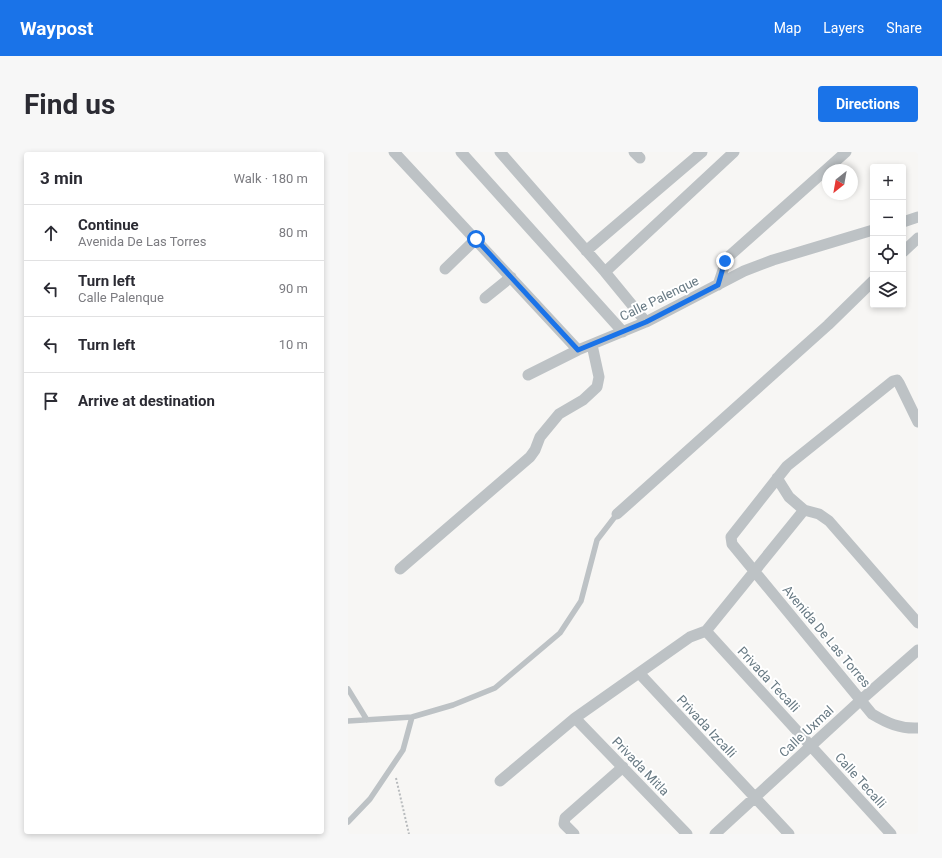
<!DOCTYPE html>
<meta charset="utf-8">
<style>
:root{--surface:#fff;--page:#f7f7f7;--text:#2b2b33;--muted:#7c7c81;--line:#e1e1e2;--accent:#1a73e8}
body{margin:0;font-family:Roboto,sans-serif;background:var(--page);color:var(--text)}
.controls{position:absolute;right:12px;top:12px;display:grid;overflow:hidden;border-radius:4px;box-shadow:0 2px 6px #0003}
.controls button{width:36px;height:36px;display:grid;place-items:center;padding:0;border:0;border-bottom:1px solid var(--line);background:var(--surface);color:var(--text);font:20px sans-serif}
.compass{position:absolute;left:474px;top:12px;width:36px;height:36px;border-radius:50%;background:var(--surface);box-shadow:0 2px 6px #0003;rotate:211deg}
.stop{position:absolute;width:12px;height:12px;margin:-9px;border:3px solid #1a73e8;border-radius:50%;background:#fff}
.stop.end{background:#1a73e8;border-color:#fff;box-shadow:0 1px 4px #0008}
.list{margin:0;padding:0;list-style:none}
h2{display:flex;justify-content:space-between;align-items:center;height:52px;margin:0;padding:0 16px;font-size:17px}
h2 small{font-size:13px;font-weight:400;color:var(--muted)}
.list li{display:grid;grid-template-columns:26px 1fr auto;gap:12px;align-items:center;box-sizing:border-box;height:56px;padding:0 16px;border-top:1px solid var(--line)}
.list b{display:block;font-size:15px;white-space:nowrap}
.list p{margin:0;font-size:13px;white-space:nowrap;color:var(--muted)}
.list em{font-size:13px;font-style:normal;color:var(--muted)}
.icon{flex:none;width:22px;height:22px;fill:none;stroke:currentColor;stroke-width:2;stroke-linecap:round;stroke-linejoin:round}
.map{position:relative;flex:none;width:570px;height:682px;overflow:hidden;border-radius:4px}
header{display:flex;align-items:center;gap:24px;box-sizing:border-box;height:56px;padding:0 20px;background:var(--accent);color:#fff}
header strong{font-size:19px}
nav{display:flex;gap:22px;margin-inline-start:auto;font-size:14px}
.intro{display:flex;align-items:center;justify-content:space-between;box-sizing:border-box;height:96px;padding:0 24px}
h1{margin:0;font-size:28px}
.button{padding:10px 18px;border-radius:4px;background:var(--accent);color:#fff;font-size:14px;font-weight:700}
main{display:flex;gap:24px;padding:0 24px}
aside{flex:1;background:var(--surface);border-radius:4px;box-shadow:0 2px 6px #0003}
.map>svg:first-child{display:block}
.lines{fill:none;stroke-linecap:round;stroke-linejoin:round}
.path{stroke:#b8bbbd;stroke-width:2;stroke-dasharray:2 2;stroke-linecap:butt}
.service{stroke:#bdc2c5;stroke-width:5.5}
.minor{stroke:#bdc2c5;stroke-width:11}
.route{stroke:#1a73e8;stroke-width:5}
.labels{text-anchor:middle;stroke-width:4;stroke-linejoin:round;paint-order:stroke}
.street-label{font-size:13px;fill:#677983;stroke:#fff}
</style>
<header>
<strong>Waypost</strong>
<nav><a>Map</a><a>Layers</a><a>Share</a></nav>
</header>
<div class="intro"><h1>Find us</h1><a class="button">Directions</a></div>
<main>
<aside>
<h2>3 min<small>Walk · 180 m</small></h2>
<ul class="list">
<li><svg class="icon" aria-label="ahead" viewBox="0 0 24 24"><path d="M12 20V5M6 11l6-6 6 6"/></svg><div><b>Continue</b><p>Avenida De Las Torres</p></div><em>80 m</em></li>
<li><svg class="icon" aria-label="left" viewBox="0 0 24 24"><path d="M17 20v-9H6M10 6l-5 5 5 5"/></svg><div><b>Turn left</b><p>Calle Palenque</p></div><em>90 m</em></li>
<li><svg class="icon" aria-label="left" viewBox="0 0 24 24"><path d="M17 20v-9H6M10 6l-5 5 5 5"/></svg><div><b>Turn left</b></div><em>10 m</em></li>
<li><svg class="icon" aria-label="arrive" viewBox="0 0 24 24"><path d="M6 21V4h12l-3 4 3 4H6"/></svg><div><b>Arrive at destination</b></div></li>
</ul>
</aside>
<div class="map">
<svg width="570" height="682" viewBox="0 0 570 682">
<rect width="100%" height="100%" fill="#f7f6f4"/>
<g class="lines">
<path class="path" d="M48,626L61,682"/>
<path class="service" d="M0,537L19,568
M0,569L64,565L105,553L147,536L212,481L233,449L249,388L269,362
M0,670L22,647L55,598L64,565"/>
<path class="minor" d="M46,0L230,198
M113,0L275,180
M152,0L257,120L298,170
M286,0L292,6
M555,70L570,65
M238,99L354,0
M555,100L570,86
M97,117L128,87
M257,120L386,0
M370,133L379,106L498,0
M137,146L163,125
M180,223L230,198L298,170L396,119L425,108L525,78
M570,270L551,231L549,228L545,229L439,314L383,385L384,392L524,562C539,571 552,577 570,576
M429,326L441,345L456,358L471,362L481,369L570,471
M269,362L480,173L525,129
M52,417L182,305L187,298L192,285L211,262L235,248L249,235L251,225L244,193
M358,479L543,682
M291,521L441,682
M227,566L339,682
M152,629L227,566L342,485L358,479L456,358
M226,682L216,672L217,666L275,615
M367,682L514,547L570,498"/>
</g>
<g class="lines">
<path class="route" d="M128,87L230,198L298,170L370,133L377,109"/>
</g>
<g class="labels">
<g class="street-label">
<text transform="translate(311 146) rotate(-26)" y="5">Calle Palenque</text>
<text transform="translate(479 484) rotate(50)" y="5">Avenida De Las Torres</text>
<text transform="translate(421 527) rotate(47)" y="5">Privada Tecalli</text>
<text transform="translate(359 574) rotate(47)" y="5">Privada Izcalli</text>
<text transform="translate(458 579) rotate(-43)" y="5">Calle Uxmal</text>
<text transform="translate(293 614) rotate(46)" y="5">Privada Mitla</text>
<text transform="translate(513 628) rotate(48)" y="5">Calle Tecalli</text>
</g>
</g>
</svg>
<div class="controls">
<button>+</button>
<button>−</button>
<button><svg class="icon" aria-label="locate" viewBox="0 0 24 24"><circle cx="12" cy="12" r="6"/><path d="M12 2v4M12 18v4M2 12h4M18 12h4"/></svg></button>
<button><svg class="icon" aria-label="layers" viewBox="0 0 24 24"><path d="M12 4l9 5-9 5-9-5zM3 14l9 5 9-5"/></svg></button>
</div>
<svg class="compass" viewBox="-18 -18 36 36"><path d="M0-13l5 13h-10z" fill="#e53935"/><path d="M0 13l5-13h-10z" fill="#7c7c81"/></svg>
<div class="stop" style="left:128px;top:87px"></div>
<div class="stop end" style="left:377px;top:109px"></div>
</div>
</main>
